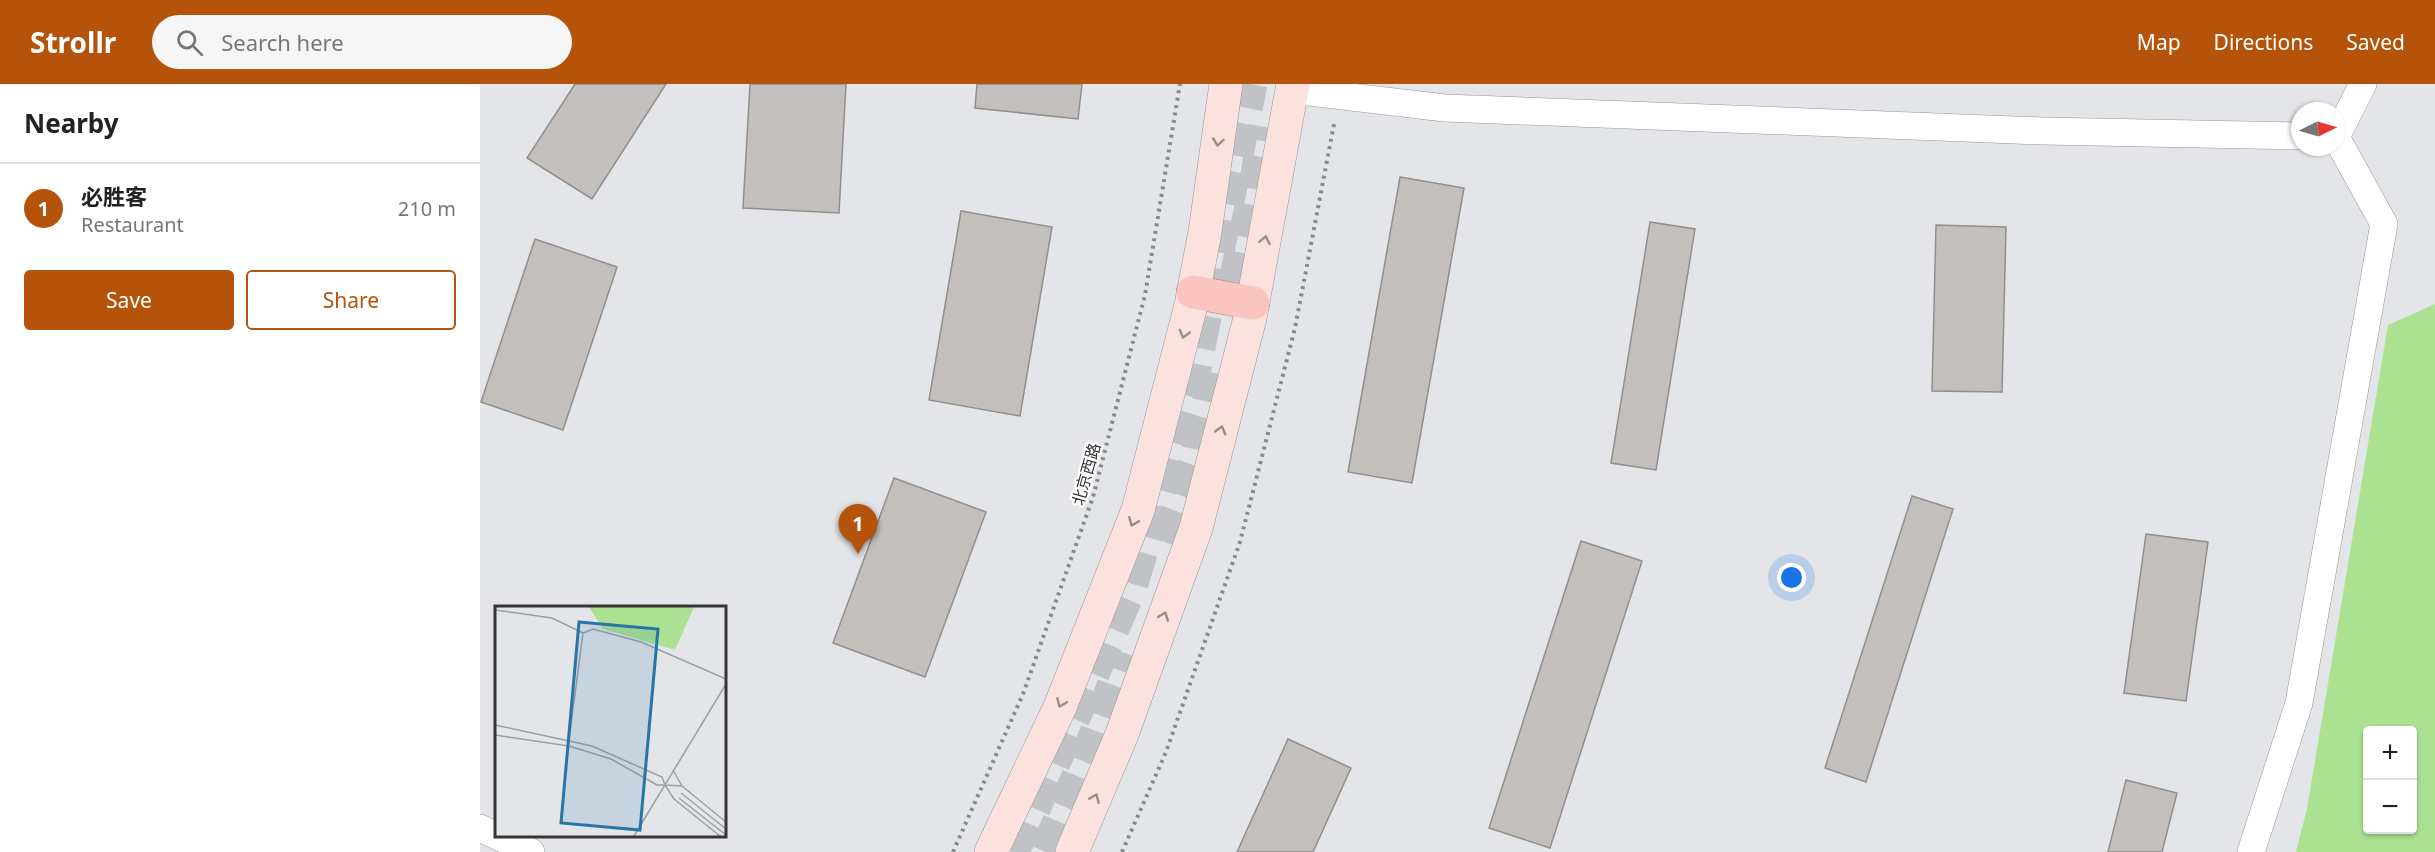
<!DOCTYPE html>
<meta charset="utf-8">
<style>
:root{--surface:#fff;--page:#f6f6f6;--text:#222;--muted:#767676;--line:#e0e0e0;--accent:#b45309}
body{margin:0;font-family:"Noto Sans","Noto Sans SC",sans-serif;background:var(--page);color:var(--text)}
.controls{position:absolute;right:18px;bottom:18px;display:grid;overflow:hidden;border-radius:6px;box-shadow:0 2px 4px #0004}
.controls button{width:54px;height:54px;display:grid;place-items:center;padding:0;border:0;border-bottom:2px solid var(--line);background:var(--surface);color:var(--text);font:30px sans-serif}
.compass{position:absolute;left:1811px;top:18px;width:54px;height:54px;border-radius:50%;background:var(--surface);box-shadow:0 2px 4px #0004;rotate:85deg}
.you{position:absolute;left:1312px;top:494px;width:21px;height:21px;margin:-15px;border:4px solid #fff;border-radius:50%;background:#1a73e8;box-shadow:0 0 0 9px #1a73e833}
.badge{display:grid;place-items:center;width:39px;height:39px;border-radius:50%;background:var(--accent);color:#fff;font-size:20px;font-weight:700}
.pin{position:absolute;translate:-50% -50px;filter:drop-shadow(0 2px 3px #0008)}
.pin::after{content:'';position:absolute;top:32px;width:21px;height:18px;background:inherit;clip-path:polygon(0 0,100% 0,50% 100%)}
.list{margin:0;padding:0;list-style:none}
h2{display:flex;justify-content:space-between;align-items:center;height:78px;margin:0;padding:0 24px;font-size:26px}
h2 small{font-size:20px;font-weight:400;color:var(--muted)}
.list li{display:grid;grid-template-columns:39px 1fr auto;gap:18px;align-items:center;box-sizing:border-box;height:90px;padding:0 24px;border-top:2px solid var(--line)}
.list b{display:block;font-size:22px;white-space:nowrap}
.list p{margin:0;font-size:20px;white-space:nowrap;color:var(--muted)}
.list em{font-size:20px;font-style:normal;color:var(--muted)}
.actions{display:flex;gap:12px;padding:18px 24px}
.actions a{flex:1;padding:14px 0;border:2px solid var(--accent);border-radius:6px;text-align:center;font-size:21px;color:var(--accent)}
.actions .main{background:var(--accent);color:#fff}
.icon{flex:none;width:33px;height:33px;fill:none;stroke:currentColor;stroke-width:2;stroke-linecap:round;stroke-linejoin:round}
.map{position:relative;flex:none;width:1955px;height:768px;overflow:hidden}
header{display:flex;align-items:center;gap:36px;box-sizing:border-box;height:84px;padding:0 30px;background:var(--accent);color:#fff}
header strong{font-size:28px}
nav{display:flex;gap:33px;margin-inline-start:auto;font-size:21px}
.search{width:420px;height:54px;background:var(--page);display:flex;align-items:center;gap:15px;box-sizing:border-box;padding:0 21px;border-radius:33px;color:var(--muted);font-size:22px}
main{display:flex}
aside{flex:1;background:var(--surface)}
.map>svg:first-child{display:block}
.green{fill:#abe291;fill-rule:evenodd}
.building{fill:#c2bfbc;stroke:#918f8c;stroke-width:1.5}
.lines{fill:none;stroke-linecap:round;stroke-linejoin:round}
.primary-tunnel{stroke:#c0c2c5;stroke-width:33;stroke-dasharray:33 16;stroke-linecap:butt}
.street-casing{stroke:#959699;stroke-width:28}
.secondary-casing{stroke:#959699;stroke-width:34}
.primary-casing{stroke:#b27973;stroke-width:34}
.path{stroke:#88898c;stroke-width:4;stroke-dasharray:3 4.5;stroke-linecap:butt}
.street{stroke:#fff;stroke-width:27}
.secondary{stroke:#fce2df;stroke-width:33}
.primary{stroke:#fac5be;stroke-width:33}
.oneway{stroke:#988c8b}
.labels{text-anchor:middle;stroke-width:4.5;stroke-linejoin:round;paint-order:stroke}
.street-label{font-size:16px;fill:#353537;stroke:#fff}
.inset-road{fill:none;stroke:#9d9fa2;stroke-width:1.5}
.view{fill:#2775a7;fill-opacity:0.15;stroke:#2775a7;stroke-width:3}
.inset-edge{fill:none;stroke:#353537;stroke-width:3}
</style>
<header>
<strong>Strollr</strong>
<div class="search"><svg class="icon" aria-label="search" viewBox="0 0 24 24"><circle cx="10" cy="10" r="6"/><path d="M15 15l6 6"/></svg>Search here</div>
<nav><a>Map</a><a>Directions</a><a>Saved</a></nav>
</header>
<main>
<aside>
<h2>Nearby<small></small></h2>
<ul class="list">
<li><span class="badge">1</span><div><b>必胜客</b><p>Restaurant</p></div><em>210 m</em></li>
</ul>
<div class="actions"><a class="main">Save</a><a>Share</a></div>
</aside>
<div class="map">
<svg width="1955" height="768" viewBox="0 0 1955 768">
<rect width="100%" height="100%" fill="#e3e5e9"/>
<path class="green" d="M1955,220V768H1816L1827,725L1908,241ZM1888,646H1932V746H1888Z"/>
<path class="building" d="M95,0H186L112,115L47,74Z
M270,0H366L359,129L263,124Z
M497,0H602L598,35L495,24Z
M920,93L984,104L932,399L868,388Z
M481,127L572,143L540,332L449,316Z
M1170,138L1215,145L1176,386L1131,379Z
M1456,141L1526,143L1522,308L1452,307Z
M55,155L137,183L83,346L1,318Z
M414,394L506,428L445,593L353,559Z
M1432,412L1473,425L1386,698L1345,684Z
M1666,450L1728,458L1706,617L1644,609Z
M1101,457L1162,477L1070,764L1009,744Z
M808,655L871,684L833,768H757Z
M1646,696L1697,709L1682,768H1628Z"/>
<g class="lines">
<path class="primary-tunnel" d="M754,201L773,114L785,43
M685,458L716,376L735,289
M532,768L546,743L651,503L714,289L771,0
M566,768L614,654L645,569"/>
<g class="street-casing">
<path id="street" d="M812,6L965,24L1563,47L1820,52
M1856,53L1883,0
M0,744L51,768
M1771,768L1819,619L1904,140L1856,53"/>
</g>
<g class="secondary-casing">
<path id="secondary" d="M511,768L580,623L658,426L711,221L725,148L746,0
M592,768L642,650L716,444L770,234L813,0"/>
</g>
<g class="primary-casing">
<path id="primary" d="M713,208L773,219"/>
</g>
<path class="path" d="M473,768L543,610L613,413L665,211L700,0
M642,768L686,668L760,458L815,244L854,40"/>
<use href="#street" class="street"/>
<use href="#secondary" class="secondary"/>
<use href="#primary" class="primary"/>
</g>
<defs><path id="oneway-chevron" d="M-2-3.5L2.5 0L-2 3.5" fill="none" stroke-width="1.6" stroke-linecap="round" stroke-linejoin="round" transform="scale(1.5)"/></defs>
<g class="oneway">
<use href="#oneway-chevron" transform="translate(738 58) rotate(98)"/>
<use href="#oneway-chevron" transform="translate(785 156) rotate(-79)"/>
<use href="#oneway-chevron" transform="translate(704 250) rotate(105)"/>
<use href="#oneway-chevron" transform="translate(741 346) rotate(-75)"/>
<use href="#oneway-chevron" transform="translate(653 438) rotate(112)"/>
<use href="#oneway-chevron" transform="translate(684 532) rotate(-70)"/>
<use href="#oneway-chevron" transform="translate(581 619) rotate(113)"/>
<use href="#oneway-chevron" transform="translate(615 714) rotate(-67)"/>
</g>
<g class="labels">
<g class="street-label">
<text transform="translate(606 390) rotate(-74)" y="6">北京西路</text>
</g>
</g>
<g transform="translate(15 522)">
<rect width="231" height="231" fill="#e3e5e9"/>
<path d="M94,1H199L180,44L108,23Z" fill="#abe291"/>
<path class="inset-road" d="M0,4L57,12L88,27M0,119L97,140L167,171L170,179L187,180M0,129L74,140L116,153L162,179H170L179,193L225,230M74,134L88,27L98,23L146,36L231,73M178,164L187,180L231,216M186,187L231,223M184,192L231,229M139,230L231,78"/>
<path class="view" d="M84,16L163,23L145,224L66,217Z"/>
<rect width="231" height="231" class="inset-edge"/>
</g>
</svg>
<div class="controls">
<button>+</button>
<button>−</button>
</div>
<svg class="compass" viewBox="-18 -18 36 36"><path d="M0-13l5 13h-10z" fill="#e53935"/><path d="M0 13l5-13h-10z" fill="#767676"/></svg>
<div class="you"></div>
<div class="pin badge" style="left:378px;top:470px">1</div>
</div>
</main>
